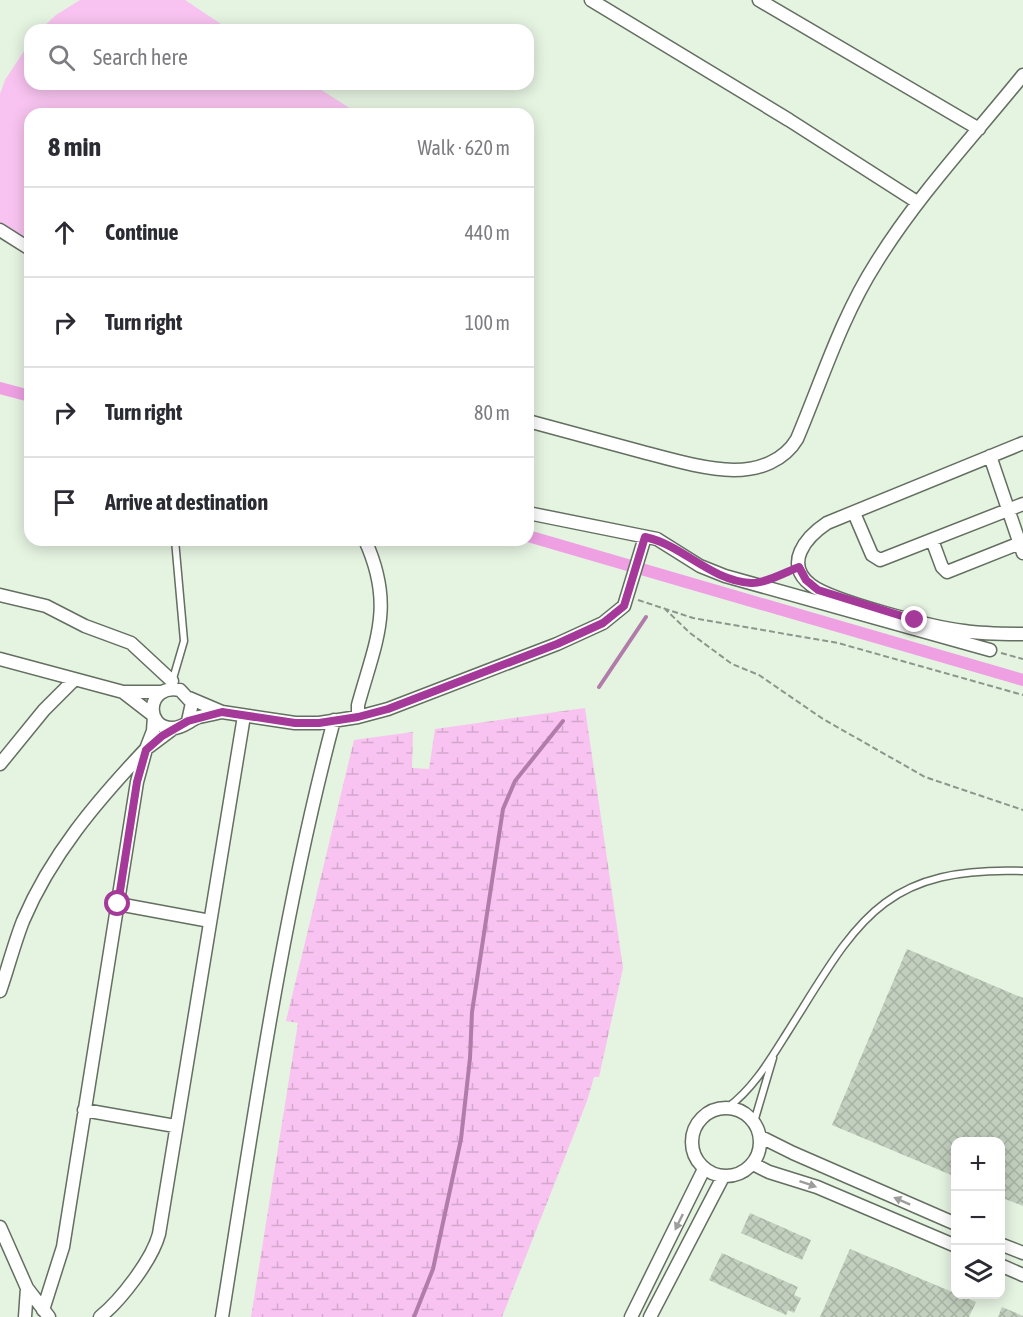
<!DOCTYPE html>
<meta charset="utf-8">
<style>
:root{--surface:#fff;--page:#f7f7f7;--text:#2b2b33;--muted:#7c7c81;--line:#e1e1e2}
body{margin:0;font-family:"Asap Condensed",sans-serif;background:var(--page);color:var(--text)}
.controls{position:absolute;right:18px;bottom:18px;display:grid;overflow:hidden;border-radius:12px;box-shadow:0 3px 15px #0003}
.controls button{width:54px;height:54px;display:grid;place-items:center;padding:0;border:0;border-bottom:2px solid var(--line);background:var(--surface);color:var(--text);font:30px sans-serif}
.stop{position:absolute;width:18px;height:18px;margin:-14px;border:4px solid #a4399a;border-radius:50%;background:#fff}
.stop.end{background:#a4399a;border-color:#fff;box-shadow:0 2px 6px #0008}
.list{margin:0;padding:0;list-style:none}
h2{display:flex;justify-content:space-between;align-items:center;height:78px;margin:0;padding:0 24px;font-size:26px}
h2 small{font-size:20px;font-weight:400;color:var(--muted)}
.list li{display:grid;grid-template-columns:39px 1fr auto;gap:18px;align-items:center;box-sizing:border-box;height:90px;padding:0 24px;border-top:2px solid var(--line)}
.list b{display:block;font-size:22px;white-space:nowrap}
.list em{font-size:20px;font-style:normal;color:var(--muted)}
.icon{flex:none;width:33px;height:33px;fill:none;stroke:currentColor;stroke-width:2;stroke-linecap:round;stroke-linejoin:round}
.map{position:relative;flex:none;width:1023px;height:1317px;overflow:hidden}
.search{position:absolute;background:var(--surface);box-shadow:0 3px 15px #0003;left:24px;top:24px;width:510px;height:66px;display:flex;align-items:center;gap:15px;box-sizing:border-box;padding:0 21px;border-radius:18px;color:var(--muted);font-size:22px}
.panel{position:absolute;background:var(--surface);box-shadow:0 3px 15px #0003;left:24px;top:108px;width:510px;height:438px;border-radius:18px}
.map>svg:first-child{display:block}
.green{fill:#f8c3f0}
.wetland{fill:url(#wetland-marsh)}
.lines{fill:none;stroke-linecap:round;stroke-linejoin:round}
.stream{stroke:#b17ca9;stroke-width:4}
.canal{stroke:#eea0e3;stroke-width:12}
.building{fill:url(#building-cross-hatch)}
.service-casing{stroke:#636f60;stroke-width:9}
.minor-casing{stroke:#636f60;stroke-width:15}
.path{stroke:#8c968a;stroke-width:2;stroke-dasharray:6 3;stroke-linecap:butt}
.service{stroke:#fff;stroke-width:6}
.minor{stroke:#fff;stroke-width:12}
.oneway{fill:#9c9e9b}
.route{stroke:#a4399a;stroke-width:8}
</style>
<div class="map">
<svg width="1023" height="1317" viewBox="0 0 1023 1317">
<defs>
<pattern id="wetland-marsh" width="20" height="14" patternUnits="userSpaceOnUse" patternTransform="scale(1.5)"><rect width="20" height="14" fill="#f8c3f0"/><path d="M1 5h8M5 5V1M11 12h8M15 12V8" fill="none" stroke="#d4a8ce"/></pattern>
<pattern id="building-cross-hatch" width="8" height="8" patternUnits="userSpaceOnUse" patternTransform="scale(1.5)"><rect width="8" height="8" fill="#c2cfbe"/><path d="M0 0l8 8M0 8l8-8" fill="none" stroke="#a6b2a3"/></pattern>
</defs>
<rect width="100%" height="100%" fill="#e5f3e1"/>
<path class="green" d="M80,0H185L230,30H40L56,15Z
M30,42V84H312L359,114H30V238L23,242L0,227V94L5,80Z"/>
<path class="wetland" d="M585,708L623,968L599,1077H594L587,1101L502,1317H251L298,1023L286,1021L354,740L413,732L412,768L429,769L435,729Z"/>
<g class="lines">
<path class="stream" d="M599,687L646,617
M414,1317L433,1269L461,1139L470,1058L472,1012L503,809L515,781L563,721"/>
<path class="canal" d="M0,388L30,396
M528,536L1023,680"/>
</g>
<path class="building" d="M907,949L1023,998V1206L1000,1197V1142H956V1177L832,1125Z
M750,1213L811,1240L802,1260L741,1233Z
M850,1249L976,1302L969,1317H820Z
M722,1253L798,1287L794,1295L801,1298L794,1313L788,1310L786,1315L709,1280Z
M1002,1307L1023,1316V1317H998Z"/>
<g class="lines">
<g class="service-casing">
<path id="service" d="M172,682L184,641L175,540
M727,1108C753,1089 770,1060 787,1033C856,924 879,866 1023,871
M754,1122L773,1058"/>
</g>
<g class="minor-casing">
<path id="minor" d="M591,0L789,120L917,202
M759,0L979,129
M0,230L30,249
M528,421C565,431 602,441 639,451C670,459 702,469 734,470C759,470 784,461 797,439C822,380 841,318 876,263C918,195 973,137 1023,75
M1023,443L827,523C806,537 783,564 811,585C832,601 935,628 964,631C983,634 1003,634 1023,634
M990,456L1023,553
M528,513L657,539L700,566L725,576L990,650
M854,513L872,555L880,560L1023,504
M932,540L942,567L947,572L1020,543
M0,595L46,606L85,626L131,643L172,681
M0,659L123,692
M161,692H123L154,716L153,731L146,749L174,728
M222,712L295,723H319L358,717L388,709L557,644L603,623L624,606L645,537
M358,717V705C376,640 395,606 365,540
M188,721L192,703L180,690C146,683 144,729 173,728C183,728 190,720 199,717C206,715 214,714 222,712L189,698
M0,764L44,710L74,680
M118,904L210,921
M0,991C8,968 14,944 23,921C51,855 96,802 145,750
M692 1142a34 34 0 1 1 68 0a34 34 0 1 1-68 0Z
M84,1110L175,1126
M761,1137L793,1153L956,1224
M753,1164L769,1172L817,1187L956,1246
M0,1227L27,1288L49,1317
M1000,1244L1023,1253
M1000,1265L1023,1275
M43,1310L63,1247L137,782L146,749
M25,1317L27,1288
M100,1317C121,1300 152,1260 159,1234L244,716
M222,1317C254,1117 282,916 334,720
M631,1317L704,1169
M650,1317L723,1177"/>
</g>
<path class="path" d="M771,577L788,571
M638,600L693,618L838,643L1023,695
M664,608L690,633L732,664L759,675L823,719L925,777L1023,810
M1001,653L1023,659"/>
<use href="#service" class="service"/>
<use href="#minor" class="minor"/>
</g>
<defs><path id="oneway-solid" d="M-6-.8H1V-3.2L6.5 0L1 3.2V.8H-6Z" transform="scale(1.5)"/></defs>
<g class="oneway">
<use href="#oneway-solid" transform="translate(808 1184) rotate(19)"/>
<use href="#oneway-solid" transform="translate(902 1201) rotate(-156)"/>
<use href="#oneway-solid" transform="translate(679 1222) rotate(116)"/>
</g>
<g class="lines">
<path class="route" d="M118,904L137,782L146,750L162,736L188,721L222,712L295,723H319L358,717L388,709L557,644L603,623L624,606L645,537C683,545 709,580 751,583C764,584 786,572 799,567L806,580L818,590L915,620"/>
</g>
</svg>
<div class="controls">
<button>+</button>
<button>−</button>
<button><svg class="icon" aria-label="layers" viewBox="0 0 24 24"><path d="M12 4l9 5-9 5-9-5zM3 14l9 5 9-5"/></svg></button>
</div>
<div class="stop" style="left:118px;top:904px"></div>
<div class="stop end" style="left:915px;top:620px"></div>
<div class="search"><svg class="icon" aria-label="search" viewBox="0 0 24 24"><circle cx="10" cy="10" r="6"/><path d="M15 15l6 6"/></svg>Search here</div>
<section class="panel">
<h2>8 min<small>Walk · 620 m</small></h2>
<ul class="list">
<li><svg class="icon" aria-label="ahead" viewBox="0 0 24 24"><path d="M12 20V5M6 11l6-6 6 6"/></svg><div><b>Continue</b></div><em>440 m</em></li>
<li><svg class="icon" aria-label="right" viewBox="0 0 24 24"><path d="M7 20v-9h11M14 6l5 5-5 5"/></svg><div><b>Turn right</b></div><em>100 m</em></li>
<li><svg class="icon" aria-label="right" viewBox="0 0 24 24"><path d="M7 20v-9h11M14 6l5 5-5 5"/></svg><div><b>Turn right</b></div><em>80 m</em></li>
<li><svg class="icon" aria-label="arrive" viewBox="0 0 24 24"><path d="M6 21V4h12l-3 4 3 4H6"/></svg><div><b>Arrive at destination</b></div></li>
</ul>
</section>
</div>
